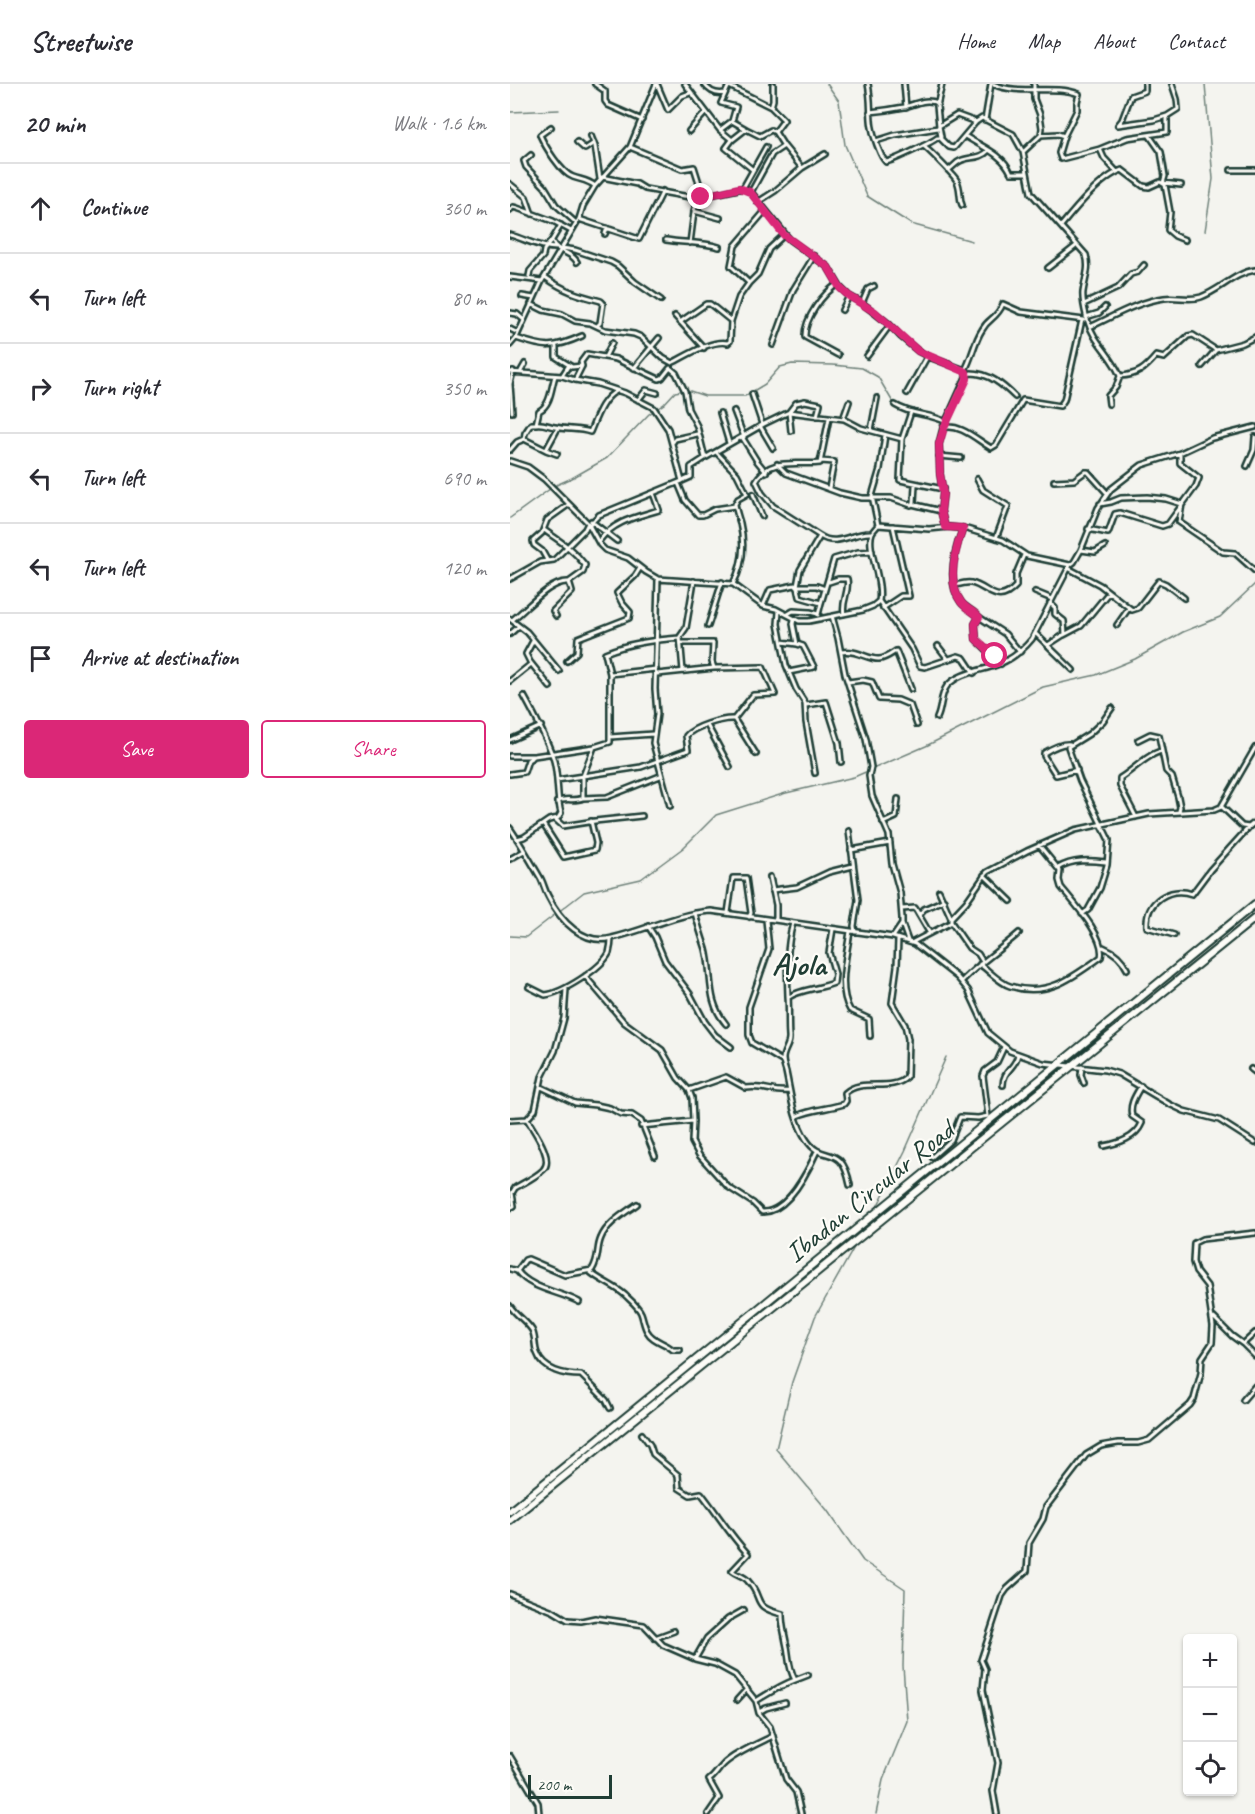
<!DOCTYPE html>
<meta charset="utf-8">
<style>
:root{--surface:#fff;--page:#f7f7f7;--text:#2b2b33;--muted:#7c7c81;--line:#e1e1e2;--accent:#db2777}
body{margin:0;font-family:Caveat,sans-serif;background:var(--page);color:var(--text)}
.controls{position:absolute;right:18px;bottom:18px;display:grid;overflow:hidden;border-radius:6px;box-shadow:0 2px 4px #0004}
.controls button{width:54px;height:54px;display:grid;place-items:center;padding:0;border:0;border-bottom:2px solid var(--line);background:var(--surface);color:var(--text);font:30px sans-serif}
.scale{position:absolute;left:18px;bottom:15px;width:84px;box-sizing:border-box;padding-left:6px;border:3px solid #1f3d34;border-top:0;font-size:16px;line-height:21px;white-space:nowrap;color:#1f3d34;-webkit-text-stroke:4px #fdfcf7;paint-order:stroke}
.stop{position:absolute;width:18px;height:18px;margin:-14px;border:4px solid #db2777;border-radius:50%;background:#fff}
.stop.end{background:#db2777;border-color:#fff;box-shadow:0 2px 6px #0008}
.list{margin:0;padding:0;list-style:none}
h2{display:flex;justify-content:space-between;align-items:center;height:78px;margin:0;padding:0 24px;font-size:26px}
h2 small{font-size:20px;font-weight:400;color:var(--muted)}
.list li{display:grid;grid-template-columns:39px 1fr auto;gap:18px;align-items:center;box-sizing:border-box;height:90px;padding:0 24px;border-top:2px solid var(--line)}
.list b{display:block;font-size:22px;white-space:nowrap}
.list em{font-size:20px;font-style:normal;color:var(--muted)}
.actions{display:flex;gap:12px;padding:18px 24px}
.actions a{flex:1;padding:14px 0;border:2px solid var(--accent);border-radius:6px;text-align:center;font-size:21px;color:var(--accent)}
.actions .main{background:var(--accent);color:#fff}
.icon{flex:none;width:33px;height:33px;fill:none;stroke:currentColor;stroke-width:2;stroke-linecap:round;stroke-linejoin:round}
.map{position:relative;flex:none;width:745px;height:1730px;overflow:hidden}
header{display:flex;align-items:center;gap:36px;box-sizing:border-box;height:84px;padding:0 30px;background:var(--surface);border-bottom:2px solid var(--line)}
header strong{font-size:28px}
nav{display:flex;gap:33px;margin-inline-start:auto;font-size:21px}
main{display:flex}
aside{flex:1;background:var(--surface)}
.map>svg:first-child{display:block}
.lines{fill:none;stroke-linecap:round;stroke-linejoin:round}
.stream{stroke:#6e8179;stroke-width:1.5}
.minor-casing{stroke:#1f3d34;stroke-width:8}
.trunk-casing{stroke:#1f3d34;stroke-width:10}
.minor{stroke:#fdfcf7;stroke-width:3}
.trunk{stroke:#fdfcf7;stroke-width:6}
.route{stroke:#db2777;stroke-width:8}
.labels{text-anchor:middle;stroke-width:4.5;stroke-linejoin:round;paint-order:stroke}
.street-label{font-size:28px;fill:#1f3d34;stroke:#fdfcf7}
.quarter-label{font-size:32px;font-weight:bold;fill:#1f3d34;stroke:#fdfcf7}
</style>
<header>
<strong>Streetwise</strong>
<nav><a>Home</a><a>Map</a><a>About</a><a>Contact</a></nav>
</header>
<main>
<aside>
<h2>20 min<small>Walk · 1.6 km</small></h2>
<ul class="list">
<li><svg class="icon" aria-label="ahead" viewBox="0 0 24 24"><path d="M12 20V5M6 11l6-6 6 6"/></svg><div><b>Continue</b></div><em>360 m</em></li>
<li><svg class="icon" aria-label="left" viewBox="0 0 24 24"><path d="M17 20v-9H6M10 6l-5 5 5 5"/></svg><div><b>Turn left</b></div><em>80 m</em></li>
<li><svg class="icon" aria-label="right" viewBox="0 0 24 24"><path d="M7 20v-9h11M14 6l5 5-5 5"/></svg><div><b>Turn right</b></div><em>350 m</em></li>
<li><svg class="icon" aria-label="left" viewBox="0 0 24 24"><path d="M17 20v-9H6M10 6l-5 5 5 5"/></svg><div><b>Turn left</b></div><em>690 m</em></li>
<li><svg class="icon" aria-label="left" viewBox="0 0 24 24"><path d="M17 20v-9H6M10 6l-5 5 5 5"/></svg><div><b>Turn left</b></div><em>120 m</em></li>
<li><svg class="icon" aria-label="arrive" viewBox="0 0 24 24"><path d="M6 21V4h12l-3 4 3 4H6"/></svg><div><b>Arrive at destination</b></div></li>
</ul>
<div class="actions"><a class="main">Save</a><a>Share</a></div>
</aside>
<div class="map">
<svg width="745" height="1730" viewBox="0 0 745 1730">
<rect width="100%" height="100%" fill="#f4f4ef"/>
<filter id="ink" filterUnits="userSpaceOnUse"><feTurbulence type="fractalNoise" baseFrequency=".0167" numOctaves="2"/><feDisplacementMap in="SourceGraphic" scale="12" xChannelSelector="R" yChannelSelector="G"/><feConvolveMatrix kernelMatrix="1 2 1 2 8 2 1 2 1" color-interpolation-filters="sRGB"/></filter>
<g filter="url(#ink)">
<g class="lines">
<path class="stream" d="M317,0L329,17L335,61L357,112L401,140L462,157
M695,0L703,95L695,147
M0,28L49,26
M0,434L44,402L62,394L97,374L139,330L154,320L165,308L177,306L195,312H235L255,300L270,283L282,280L323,281L352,284L368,293L384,320
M0,852L16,853L74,808L131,795L173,764L206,731L276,709L344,693L416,662L533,603L586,591L625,575L673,548L710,533L745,500
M365,1127L395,1067L436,973
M346,1160L305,1233L282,1298L266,1365L317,1426L353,1477L395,1505L393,1582L397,1637L373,1696L366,1730"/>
<g class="minor-casing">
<path id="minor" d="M85,0L95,7V17L98,21L132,36
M147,0L158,26L172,12L180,9
M175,0L210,46L222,56L216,64L243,86
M194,0C199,7 206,11 215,9
M358,0C363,24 357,36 367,61C370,68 371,73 376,78C382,77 421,59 427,54H430L439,63L444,64L466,38L472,34L503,50L513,68L521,109L576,171C580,185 575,194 573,208C572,216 575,227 577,235C583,258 602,271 610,292L606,303L598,312L599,320
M394,0L396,23
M483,0C510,12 543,0 569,10L567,18V26L554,52
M635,0V7L621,12L612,36L608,41L644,36L657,32
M219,1L211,19L226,23L222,37L236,45
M219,2L261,23L263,16V0
M261,23L274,36L265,48
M360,28C371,27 384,25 394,23C407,20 414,14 428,19
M475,36L481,0
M41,43L30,51C35,62 51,89 63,93C71,96 78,96 85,102
M210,46L222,37
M179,47L196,28
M531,51L548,50L554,52L549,69L551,75L590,65L594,74L607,88
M639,51L651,68L655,92L653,99L671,101
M81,52L85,62L90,95
M455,52C472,63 493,70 501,89H517
M430,54L431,53L429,42L447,31L466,38
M222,56L236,45L250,52L261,46L265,48L274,62L262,70L241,108
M366,57L385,51L428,44L429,42L427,22L432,0
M67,58L75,65L84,59
M274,62L292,84
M413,62C417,64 445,92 447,97C451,105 449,114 452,121
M120,63L172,85L184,83L190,102L188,114
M590,65L617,54L657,48V32L668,25L667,15L662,0
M513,68L531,51L532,44L530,31L524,15V0
M21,71L14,77L16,83L35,103L46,121L65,138
M438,86C443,84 445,79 450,77C459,72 470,76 479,66
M721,86H745
M92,93L127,100L135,105L185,114L233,104L241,108L280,156L318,183L330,203L339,212L352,219L379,240L391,253L408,267L419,273L455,286L457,291
M0,100L16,113L22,130
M233,104L256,63
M188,114L184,127L210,134
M248,118L265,107L292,84L315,70
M0,126L3,123L7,124L43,137L61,147
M69,135L129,155L153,107
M551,142C565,125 591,93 612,86L633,102L639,103L650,98L655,101L660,128L658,146L665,152L675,156
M95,150L97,144
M0,151C15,155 30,164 46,164
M156,156C174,159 192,158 209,163
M42,157C47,169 61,167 67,178
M180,159L184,128
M52,164L65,166L101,178L108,182L125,198L151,216
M538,184L566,162
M19,192L20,187L33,172L34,166L42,156L51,141
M0,193L32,197
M35,193C54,207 68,211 91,217L93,219L90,239L87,242
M238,198L221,182L225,162L255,127
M12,212L24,214
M352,219L358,205L364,202
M21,220L33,226L52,230L65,237L80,239L95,246L124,250L131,253L153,274L162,279C178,271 202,255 218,259L220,257L221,237L229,213L239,199L248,190L259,165L274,151
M574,220L608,204L621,190L628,188L634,181
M332,226L339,212
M0,229L7,230L14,236
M165,232L194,264
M576,233L589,229L595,223
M170,238L196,220H200L221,237
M580,243C604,232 627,218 654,214C666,212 679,217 691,213C710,206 725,189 745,186
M0,245L8,249
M6,254C35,264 43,265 72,252
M0,261L6,254L32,197L69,135L73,122L85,102L120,63L146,0
M263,261L283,206L304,172
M46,263V273L62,283L72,282
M328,271L295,253C294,235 313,209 328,200
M357,272L380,241
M95,273L102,259
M692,282L706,266
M124,284L149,254
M455,286C462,274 464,258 472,246C479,233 486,236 493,220L511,228L574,236
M11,287L15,280
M0,288L52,292L65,296L88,300L115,309L144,324L158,345L172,397L89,431L80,440
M457,291L461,289C479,289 493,301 505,313
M52,292L59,281
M610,292C628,291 635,285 646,272L654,274L678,252L683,251L706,266L733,259L745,253
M65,296L72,282L71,278L77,270L106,275L149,295L152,294L160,284L166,289L175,307L178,325L187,342L195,374L181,383V393L172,397
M397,309L417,273
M242,310L252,340
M128,316L136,306L147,309
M385,321C403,332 420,329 436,338
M224,327L234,353
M2,328L0,300L3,287
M401,328L392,355L390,396L433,405
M210,329L219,359
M333,335L339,318
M26,340C34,339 38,342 45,343C57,346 68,344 80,348C86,334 92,314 107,307
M250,342L263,364
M433,344C450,339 467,356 481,364L486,361L513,316L550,322L554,316L572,236
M361,346L367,314
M281,347L279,328L286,319L295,317L310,320L307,332
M232,353L247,377L256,388
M14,355L36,366L47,370
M163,358L165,355L187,350
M0,366L7,358L14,355L15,349L21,340H26L29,327C41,321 41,304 45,292
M36,366L48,344
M207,369L227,390L237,410L228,415L225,420C226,427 228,432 230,439C235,460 233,481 223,500
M429,372L451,374
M195,374L254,340L279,328L334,335L351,344L392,355
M0,377L18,383L34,395L78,439L90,461L95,466L118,474L136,488L148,495L223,500L253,522L266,525L289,537H299L353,526L363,522L369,517C373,496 356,464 362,449C363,446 366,444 368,441L419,445L439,443L457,445L493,456L517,472L560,481L564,478L571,466L588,424L601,405L632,381L670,369L702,354L745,343
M311,377L324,378L319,404
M267,380L276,389L330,409L352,414H381L401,421L404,419L405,401
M737,382L744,366L745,353
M467,395L473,406L498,422L486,454
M544,397L564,396L575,388H578L597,409
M168,399L175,416L188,431H193L205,425L225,422
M243,410L252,432
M402,420L431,427
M590,420L601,418L611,414L637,413L656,415L672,420L669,438L713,468L725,469L745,487
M81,437L107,457
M368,441L362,412L370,385L375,351
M435,443L431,427L433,409L430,390L429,360L433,344L457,291
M453,444C445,465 436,498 451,518C455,524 463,526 469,533L465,540L466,555L491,580
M578,445L598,449L605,430L610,429L652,442L658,440L686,402L689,394L670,379V369
M310,452C327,464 344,447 362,449
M89,457C104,437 126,433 149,426L143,409
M571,466L585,468L595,462
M37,476L32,467L24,461L23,457L32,449L37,436L58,421
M558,484L590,501L622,526L628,524L649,497L656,500L674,514
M0,495L30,478L44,476L75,445L78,439
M148,495L145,605L147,630L143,659L160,722
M319,498L328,495H337C340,508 331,517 334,530
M446,501C450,500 456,498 461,499C479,503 487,523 506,502V490L514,471
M315,505L307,502H287L290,486L310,452L263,422L252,409L246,397C260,372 288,382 310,379L319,334
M525,508L542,515
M369,517L402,565L410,582L415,583L448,572L454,574L464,589
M311,519L324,475L348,468L362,467
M253,522L260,506L285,501L288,504L290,513L311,519L308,531
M373,524L391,512H399L383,442
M269,527L268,540L276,581L286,605L295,619L296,638L305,689
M278,530L283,527L300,528L308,530
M46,532L43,527L62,508L59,498
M322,532L328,554L335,590L356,655L361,683L359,692L362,712L379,751L382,780L390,809L392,834V840L383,853
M469,533L495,550L510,568
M0,535L17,548L49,587
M2,536C17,525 40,496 59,498L73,488L75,481C63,465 50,457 34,446
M607,541L619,524
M198,542L212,498
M525,549L563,586
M0,550L9,542
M554,551L571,542L599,508
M170,553L173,587
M23,557L16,570L20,578L40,603
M272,558L287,560
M538,561L555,550L554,537L545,530V524L540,519
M428,562L438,575
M331,568C347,565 358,576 369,575C375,575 381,570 386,567L401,605
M57,577L67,568L68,554L119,534L120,528L112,519L107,509L125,492L130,484
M279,588L304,583L293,562L287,560L283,540L284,535
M100,590L146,585
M147,590L204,584
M0,597L21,580
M338,598L353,596L362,598L369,615L388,616L400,621L407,641
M296,621L316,618L329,659L331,678
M427,634C432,624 430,611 437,602C449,588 473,587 489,580C502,575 513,566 522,555L560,481
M224,635L246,670
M197,641L220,683
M100,653L143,650
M0,656L31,642
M628,656L640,650L649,652L656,687L662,693L668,713L670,723L669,727
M560,660C552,659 542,664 534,669V672L546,691L567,686
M0,672H24L84,663
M0,690L14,688L18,676L23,673
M47,696L131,683L178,666L176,652C183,643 212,634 224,635L243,611L265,610L253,583L204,584L202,578L203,559H171
M73,714L97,713L150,692
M47,718C55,713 64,718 73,714V692L84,663L100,658V590L95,569C119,559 144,556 169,554L176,544L184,497
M712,723L732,742L739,743L745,738
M626,733L610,702V694C622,687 639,669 652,667
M45,735L53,742L85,737L132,732
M373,739L386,733L388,715
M33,740L54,773L85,766L86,759L81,737
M0,744C11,760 21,778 31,795C34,801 35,807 38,812C50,837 74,862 102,854C136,846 166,830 201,827L383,853L405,860L447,893L458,906L478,949L500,967L533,979L595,986L609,990L659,1020L674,1027L709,1036L745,1059
M339,747L348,816L344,842L345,848
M7,755L14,753L39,736L48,734L51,729C46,711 49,691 43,673C35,651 25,632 14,612
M341,766L380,759
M0,775L14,767
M548,784C563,775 579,776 596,778
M474,791L501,817
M260,793L266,821V836
M262,806L287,803L319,788L343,782
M429,807L441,834V838L459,864L468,870L473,878
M392,825L405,824L409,831L414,825L434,816
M185,829C188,841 192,853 196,865C203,893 196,917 216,940
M218,829L223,794H236L241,829L239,833
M572,830L578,826L590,804L597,781L599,756L570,697L558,663L579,650L593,637L602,624
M409,831L419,848
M441,834L456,818L477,788L517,767L565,746L639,730L704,726L711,723L745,664
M256,836L259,865L239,923V951L242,959L272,977
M283,839C276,863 277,888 278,912C279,926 278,940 279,953C280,961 273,967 273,975C273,980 275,984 276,988C281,1011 283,1035 296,1055C313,1082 331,1056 340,1101
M392,840L398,857
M138,842L145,853L155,877L180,910L195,938L205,951L221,963
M340,847C337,871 327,904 340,926L359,935L360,952
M664,851L637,843C635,817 660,802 682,810L700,786L739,743
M403,858L440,839
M593,863C603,867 612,874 617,885
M470,880C479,887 490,899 500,902C538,914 563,893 591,873C596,853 563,818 551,803L549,796L550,787L529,761
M75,892L114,938L152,966L168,994L179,1006
M452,897C469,879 490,866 509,849
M19,903L35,911C52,909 91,885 99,869C100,865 101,859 101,855
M279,913C291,905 309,905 324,899L325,890L319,869L323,845
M572,983L571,991L574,999
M741,985L745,988
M493,1001C493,986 506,984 508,970
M31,1003L65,1019L86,1021L100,1024L111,1030L122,1031L131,1037L145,1072
M287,1032C302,1025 318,1025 334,1020L336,1017L335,1009C352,993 381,1009 397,993L398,955L395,941L382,919L387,882L388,855
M0,1036L17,1035L25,1026L32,993L45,967L54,934L56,905
M183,1037L182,1058L189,1071L218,1103L243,1119L252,1128C277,1129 298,1087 307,1067
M131,1042L183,1037L182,1014L179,1006L216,993L236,1004C253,1001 262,1009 279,1007
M594,1062C609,1059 626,1054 632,1039L622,1032C619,1021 625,1012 631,1002
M422,1073L441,1056L450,1033L468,1034L478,1032L473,992L475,987L487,978L494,963
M0,1124L4,1122L2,1109L5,1104C13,1099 26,1093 33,1086C45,1075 23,1046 17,1035
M0,1185L7,1187L15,1176L18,1175L55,1191L82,1186C90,1173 86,1165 91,1154C97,1139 115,1129 127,1120
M7,1187C22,1206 49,1207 69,1218
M79,1187C90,1197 104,1201 115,1211C120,1216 128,1222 131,1229C133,1234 134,1242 137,1247C143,1258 155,1258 163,1266H170
M0,1222C6,1231 16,1237 22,1246C26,1254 24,1262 27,1269C33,1287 55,1291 71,1291L96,1316L100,1324
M704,1234L722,1252L733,1260L745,1249
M733,1260L745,1272
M733,1316L745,1302
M132,1350L140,1361L143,1370L168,1391L169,1404L180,1411L191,1409C207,1429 220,1451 238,1470L222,1487C227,1491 234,1492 238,1497C255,1516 240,1522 272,1530C272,1542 274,1547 276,1558C280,1573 277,1581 285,1596C271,1601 259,1609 246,1617
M0,1510L43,1527L58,1536L71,1537L85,1534L134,1541L153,1561L185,1575L205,1580L225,1591L246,1617L249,1629L260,1643L276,1695L286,1708L291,1730
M145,1554L164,1547
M185,1575L197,1554L218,1535L234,1526
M285,1596L298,1591
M227,1616L237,1605
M249,1628L256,1624L275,1619
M0,1672L28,1719L29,1730
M198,1730L209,1714L199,1696C205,1692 207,1687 212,1682C221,1671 249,1659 263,1652
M487,1730L483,1707L488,1679L473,1606L475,1585L471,1576L492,1512L497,1505L517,1487L519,1459L533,1435L536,1423L576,1371L591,1362L608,1359H628L639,1356L680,1321L684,1315L691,1289L692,1274L702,1259L703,1242L697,1202L686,1188L683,1178L684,1159L692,1155L745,1149"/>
</g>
<g class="trunk-casing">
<path id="trunk" d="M0,1427L745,820
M0,1436L745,834"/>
</g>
<use href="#minor" class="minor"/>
<use href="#trunk" class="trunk"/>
</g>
</g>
<g class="lines" filter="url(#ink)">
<path class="route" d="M191,113L229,104L240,108L274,151L318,183L330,204L339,212L365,228L408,267L456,288L457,295L434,344L429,360L430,390L433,409L431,427L435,443L453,444C445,466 436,498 451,518C455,524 463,527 469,533L465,540L466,555L485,572"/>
</g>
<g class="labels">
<g class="street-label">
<text transform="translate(359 1107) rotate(-39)" y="10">Ibadan Circular Road</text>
</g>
<g class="quarter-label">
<text x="289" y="891">Ajola</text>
</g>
</g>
</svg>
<div class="controls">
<button>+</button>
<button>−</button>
<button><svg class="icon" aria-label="locate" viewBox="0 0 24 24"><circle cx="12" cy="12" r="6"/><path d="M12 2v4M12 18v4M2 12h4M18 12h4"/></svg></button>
</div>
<div class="scale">200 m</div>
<div class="stop" style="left:485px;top:572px"></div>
<div class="stop end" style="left:191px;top:113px"></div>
</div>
</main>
